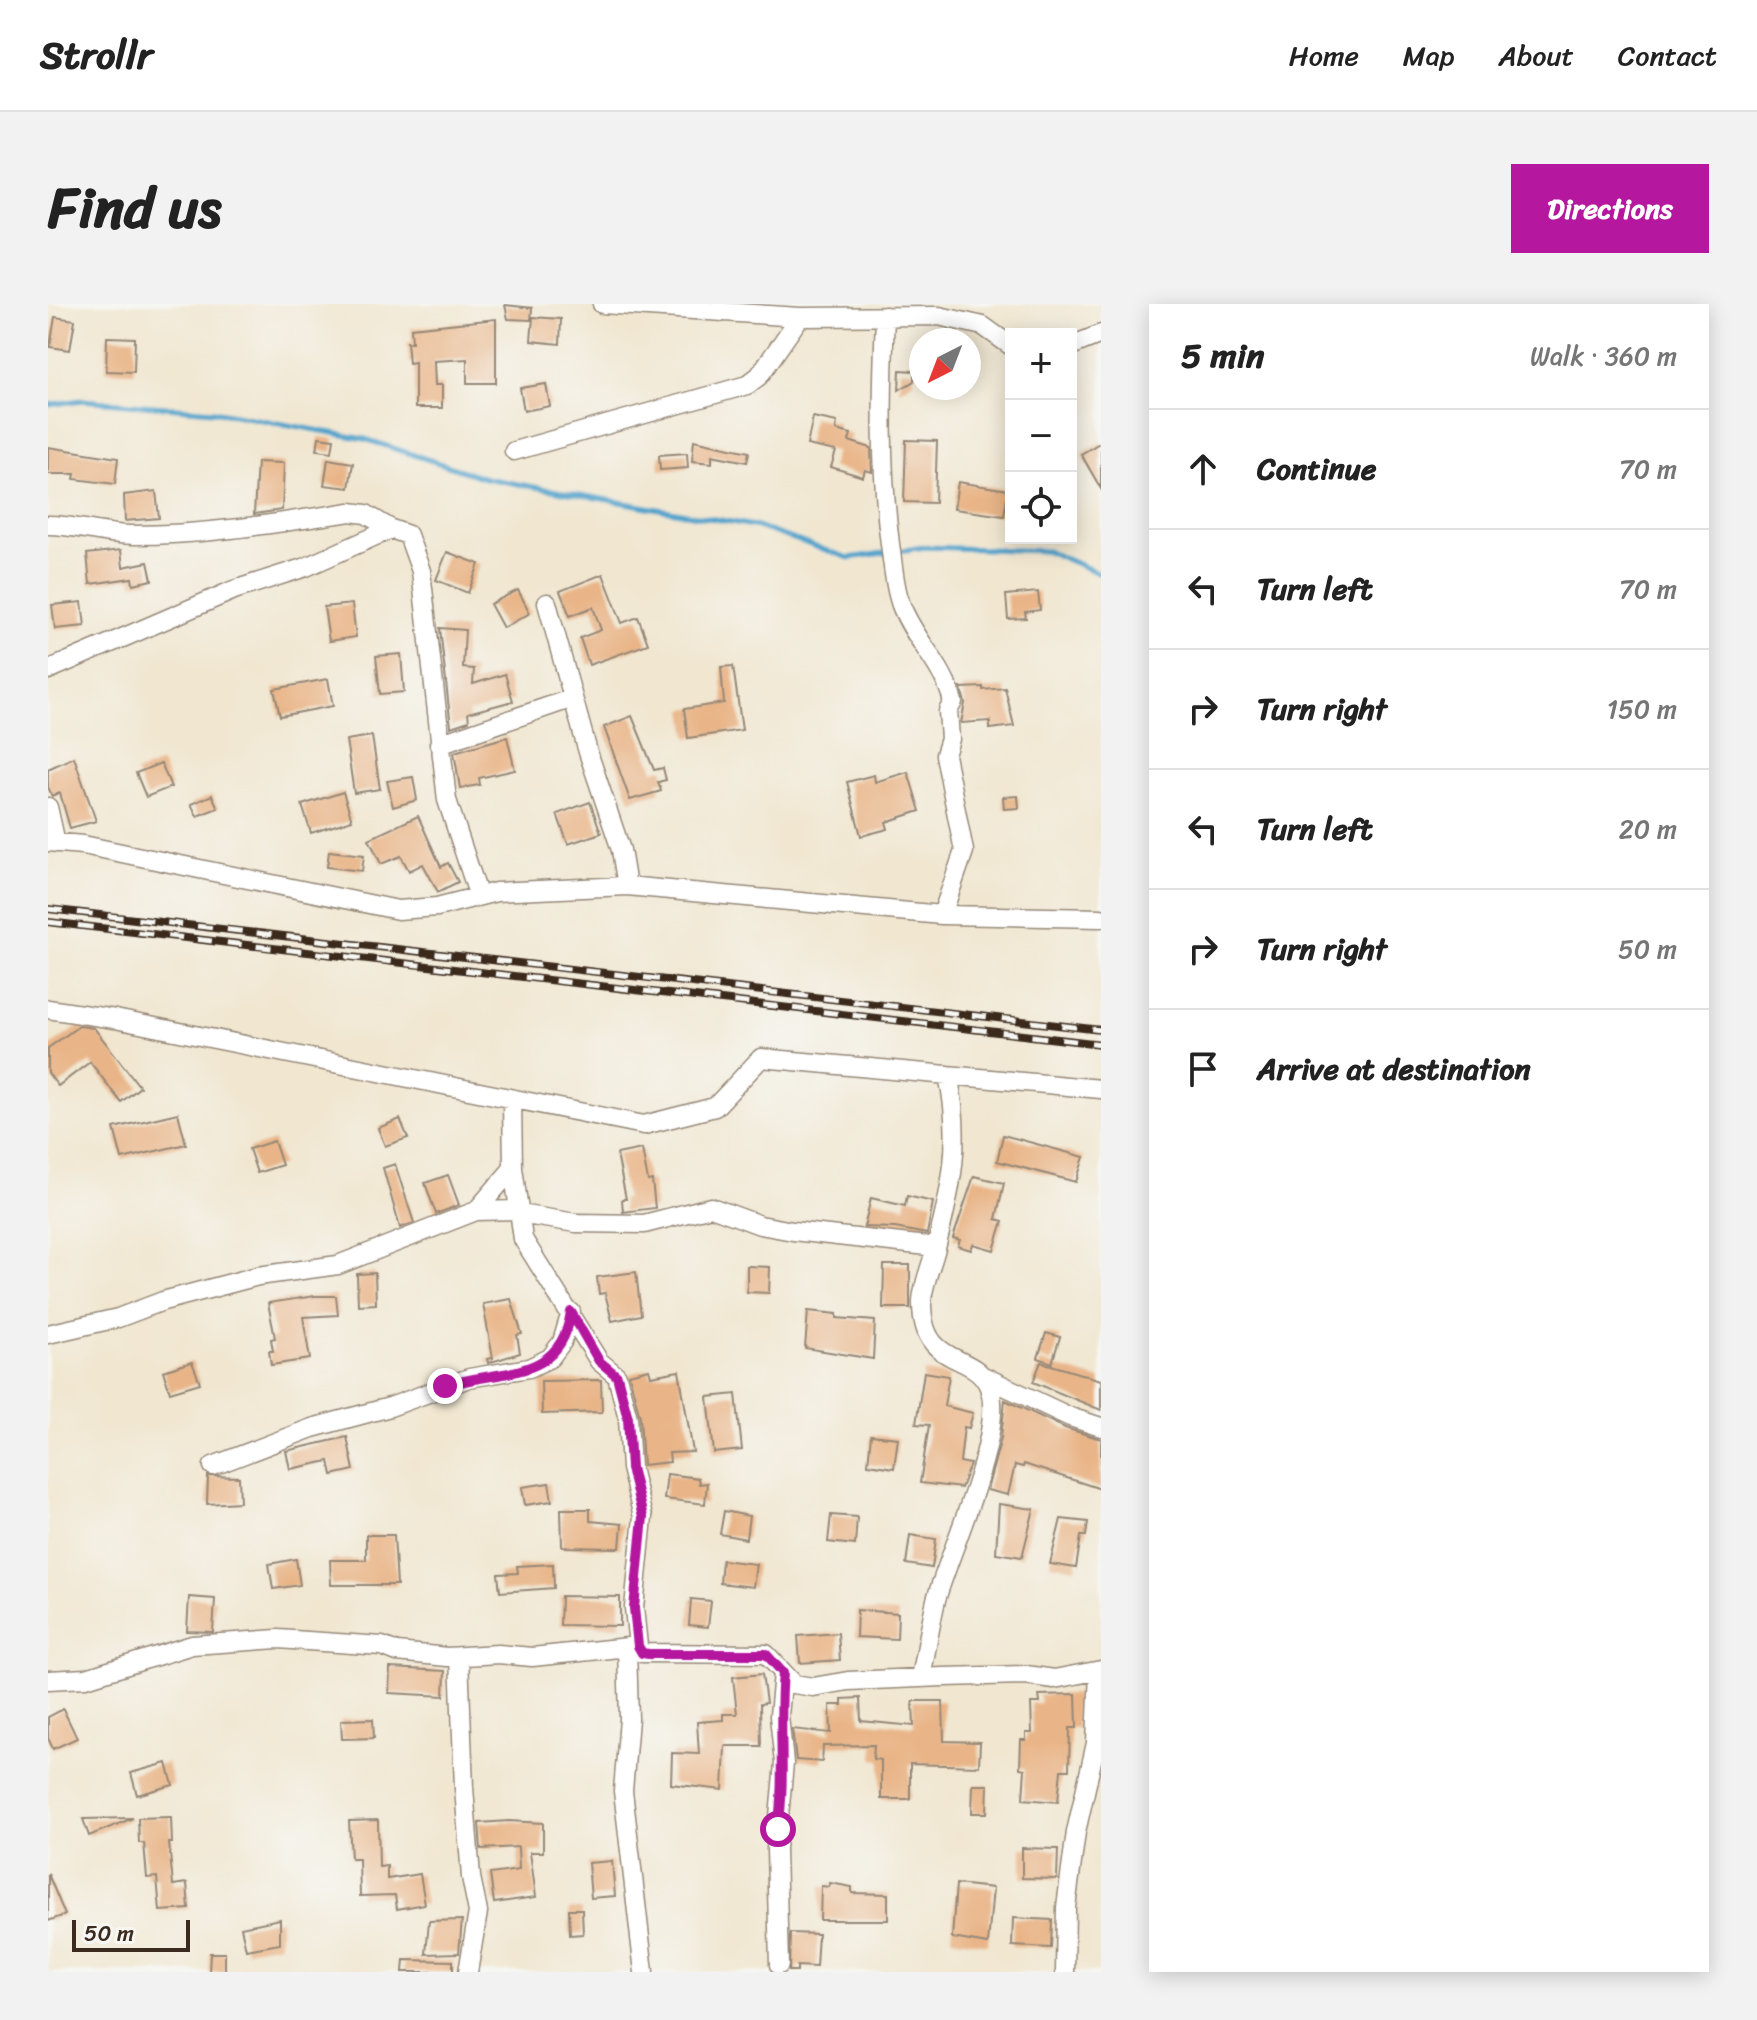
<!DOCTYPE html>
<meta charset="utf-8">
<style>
:root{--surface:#fff;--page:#f2f2f2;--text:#222;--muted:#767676;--line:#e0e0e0;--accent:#b5179e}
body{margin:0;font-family:Sriracha,sans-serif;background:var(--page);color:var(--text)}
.controls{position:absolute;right:24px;top:24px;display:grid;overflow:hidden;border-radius:0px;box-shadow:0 4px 20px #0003}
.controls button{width:72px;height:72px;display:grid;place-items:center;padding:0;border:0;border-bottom:2px solid var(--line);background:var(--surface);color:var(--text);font:40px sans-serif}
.compass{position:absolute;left:861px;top:24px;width:72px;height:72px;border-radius:50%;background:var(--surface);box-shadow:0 4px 20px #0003;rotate:222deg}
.scale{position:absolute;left:24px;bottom:20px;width:118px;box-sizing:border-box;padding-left:8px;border:4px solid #3b2a1e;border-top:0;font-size:22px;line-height:28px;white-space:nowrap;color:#3b2a1e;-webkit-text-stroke:6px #f6f6f2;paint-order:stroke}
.stop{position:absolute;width:24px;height:24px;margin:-18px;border:6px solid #b5179e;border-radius:50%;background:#fff}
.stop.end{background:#b5179e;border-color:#fff;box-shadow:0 2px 8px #0008}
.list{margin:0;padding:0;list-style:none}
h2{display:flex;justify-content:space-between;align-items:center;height:104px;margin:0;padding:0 32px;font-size:34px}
h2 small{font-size:26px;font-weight:400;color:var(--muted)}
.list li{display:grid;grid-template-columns:52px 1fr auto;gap:24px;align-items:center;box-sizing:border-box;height:120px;padding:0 32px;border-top:2px solid var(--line)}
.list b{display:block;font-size:30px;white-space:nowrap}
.list em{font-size:26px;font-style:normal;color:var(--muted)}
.icon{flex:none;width:44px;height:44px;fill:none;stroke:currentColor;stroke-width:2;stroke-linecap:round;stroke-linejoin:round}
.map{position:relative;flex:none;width:1053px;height:1668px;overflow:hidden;border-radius:0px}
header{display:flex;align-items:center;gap:48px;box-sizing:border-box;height:112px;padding:0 40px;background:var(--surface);border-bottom:2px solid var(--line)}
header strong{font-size:38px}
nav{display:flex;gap:44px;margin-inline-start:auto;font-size:28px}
.intro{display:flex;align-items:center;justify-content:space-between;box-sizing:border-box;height:192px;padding:0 48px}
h1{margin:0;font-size:56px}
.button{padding:20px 36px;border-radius:0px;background:var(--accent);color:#fff;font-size:28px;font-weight:700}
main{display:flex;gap:48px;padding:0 48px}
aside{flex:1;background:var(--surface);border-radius:0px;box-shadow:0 4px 20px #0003}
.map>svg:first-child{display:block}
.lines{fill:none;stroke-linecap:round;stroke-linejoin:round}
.stream{stroke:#51a3cc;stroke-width:5}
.building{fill:#e9b588}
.minor-casing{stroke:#968878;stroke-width:21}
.minor{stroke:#fff;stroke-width:18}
.rail-casing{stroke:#3b2a1e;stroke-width:8}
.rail{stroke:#f6f6f2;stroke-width:5;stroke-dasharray:15;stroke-linecap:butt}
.route{stroke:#b5179e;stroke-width:10}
</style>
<header>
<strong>Strollr</strong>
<nav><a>Home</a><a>Map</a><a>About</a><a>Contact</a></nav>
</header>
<div class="intro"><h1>Find us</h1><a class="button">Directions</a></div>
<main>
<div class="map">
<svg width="1053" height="1668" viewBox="0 0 1053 1668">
<rect width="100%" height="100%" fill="#f6f6f2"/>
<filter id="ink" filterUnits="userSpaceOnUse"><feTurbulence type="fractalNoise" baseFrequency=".0125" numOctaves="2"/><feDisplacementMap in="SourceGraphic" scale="16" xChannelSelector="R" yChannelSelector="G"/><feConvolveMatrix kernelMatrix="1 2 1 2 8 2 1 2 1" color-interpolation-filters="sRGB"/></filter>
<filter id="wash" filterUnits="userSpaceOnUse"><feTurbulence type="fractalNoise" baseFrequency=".006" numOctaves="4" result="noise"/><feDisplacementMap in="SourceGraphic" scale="32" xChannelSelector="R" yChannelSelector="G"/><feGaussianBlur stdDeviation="1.8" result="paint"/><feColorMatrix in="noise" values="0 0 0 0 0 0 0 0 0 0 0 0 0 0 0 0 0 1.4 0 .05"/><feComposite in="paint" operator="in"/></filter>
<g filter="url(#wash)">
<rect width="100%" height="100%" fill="#f1e7d1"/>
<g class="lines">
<path class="stream" d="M0,101L34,96L165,107L317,135L437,174L706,222L801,254L877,243L999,247L1053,270"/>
</g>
<g id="blocks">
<path class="building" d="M457,1L484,4L483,16L460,15Z
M7,13L27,16L22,46L2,43Z
M485,13L513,15L512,40L483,37Z
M448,15V79H419V55L386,57L387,81H394V104H367V58L361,59L359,38H364L363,24Z
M59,33L87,34L86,68L58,67Z
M852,66L866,67V77L851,86Z
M498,80L502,102L476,107L472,84Z
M765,113L789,118L788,126L803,130L801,137L823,144L824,168L817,166L815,173L783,163L788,147L759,141Z
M271,133L286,135L284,148L269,146Z
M646,136L701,148L699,158L664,151V159L644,157Z
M858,136L889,137L887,199L856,198Z
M1053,138V185L1033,150Z
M0,143L70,154L67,180L26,175L27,170H0Z
M639,149L640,164L612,166L611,151Z
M280,155L305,159L301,184L276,181Z
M209,158L236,159L234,206L206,210Z
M910,178L960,186L956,212L906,205Z
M108,187L111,214L77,217L76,191Z
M73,246L75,263L100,258L104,276L85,280L84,274L42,280L39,250Z
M399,248L431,260L420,289L388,276Z
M555,270L574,319L590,313L600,340L541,361L532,334L553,326L545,303L522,312L512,287Z
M470,286L482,309L455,324L442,300Z
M990,288L992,306L977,308L978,314L960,315L958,291Z
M34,298L37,322L7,325L4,301Z
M304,300L308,333L281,337L276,303Z
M392,324L417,326L415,364L426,365L425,380L457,370L465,397L420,409L421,417L403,423Z
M353,350L356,388L332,390L328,352Z
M685,362L694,426L640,434L636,405L676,399L673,363Z
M280,375L285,402L232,412L226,385Z
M935,383V386L957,384L966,422L942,425V417L913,419L917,399L913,384Z
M584,412L606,466L615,464L618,476L610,478L613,487L582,496L556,423Z
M324,432L332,485L306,489L298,436Z
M459,433L467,466L431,474L432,481L412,484L406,448Z
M26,453L48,517L22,524L12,489L4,492L0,483V465Z
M113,459L123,483L98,493L88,469Z
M860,468L872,507L838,518L840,525L813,532L799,478L826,471L827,478Z
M365,473L369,496L345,503L339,477Z
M295,488L304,516L263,529L254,501Z
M164,491L170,504L149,512L143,500Z
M970,492L971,504L956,505L955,493Z
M542,498L553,529L520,540L509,510Z
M370,512L393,563L400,559L410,578L390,588L375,560L361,567L353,552L333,560L321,535Z
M281,547L316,551L314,567L279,563Z
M31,722L46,724L92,783L73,798L42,758L10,782L0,769V744Z
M130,809L138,840L74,855L66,824Z
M352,815L360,834L337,842L330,824Z
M955,831L1036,853L1028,878L949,857Z
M226,837L234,861L209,869L201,845Z
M594,845L600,877L604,876L607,904L575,908L574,895H578L569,850Z
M347,860L366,919L352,924L335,864Z
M400,871L411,901L388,910L377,879Z
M926,872L956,879L948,915L955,917L946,946L925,940L923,946L910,942L912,936L905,934Z
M859,892L885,898L879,930L847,924L816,923L823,894L857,902Z
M836,961H862V1004H835Z
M699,962L722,963L721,989L699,988Z
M588,968L593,1011L564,1017L557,989L551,990L549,973Z
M327,969L328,1000L310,1001L309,970Z
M267,992H288L290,1011L255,1013L262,1055L223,1061L221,1047H225L223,1035L227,1034L220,999Z
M463,995L474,1030L469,1031L472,1049L440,1059L439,1055L445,1054L435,1000Z
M760,1007L789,1010V1014L827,1017L825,1055L757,1044Z
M998,1029L1012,1033L1004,1059L990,1054Z
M144,1058L152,1079L122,1088L115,1067Z
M993,1058L1053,1076V1106L985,1078Z
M601,1065L603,1072L631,1067L645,1148L621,1149L622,1158L595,1161L592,1113L581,1070Z
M876,1068L901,1072L896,1102L925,1109L921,1124L916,1123L912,1158L922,1160L913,1184L872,1179L881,1121L868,1120Z
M553,1076L554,1108L494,1110L493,1077Z
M688,1090L694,1146L666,1149L660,1093Z
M957,1096L1017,1124L1053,1135V1185L976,1160L975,1163L967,1161L960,1191L939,1186L953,1134Z
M823,1131L850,1134L846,1164L820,1160Z
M299,1133L306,1166L284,1171L281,1157L242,1165L238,1147Z
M619,1170L650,1174L651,1180L659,1179L657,1200L616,1195Z
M160,1172L191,1173L192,1198L159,1200Z
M501,1179L504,1197L477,1201L474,1183Z
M951,1200L986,1205L974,1253L948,1249Z
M513,1205H542V1217L574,1220L572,1244L514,1243Z
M676,1207L701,1212L698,1235L672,1230Z
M783,1211L809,1213L807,1241L780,1238Z
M1013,1215L1040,1218L1038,1232H1033L1028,1264L1002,1260Z
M318,1231H346L349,1281H283L282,1256H318Z
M862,1231L888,1235L884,1264L858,1260Z
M248,1255L252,1281L225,1285L221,1260Z
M674,1256L708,1260L705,1283L672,1279Z
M505,1260L506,1284L452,1288L450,1270L470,1269L469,1262Z
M513,1292L572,1293V1322L512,1321Z
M141,1293L167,1295L165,1328L139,1327Z
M643,1295L663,1297L660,1323L641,1321Z
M809,1306L850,1309L849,1335L808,1333Z
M790,1329L792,1356L752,1359L750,1332Z
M342,1364L397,1367L396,1392L341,1389Z
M714,1370L718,1399L712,1400L713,1442H677L675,1486L623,1480L624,1449L651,1450L649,1418L675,1416V1410H689L685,1373Z
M1028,1390L1029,1424H1022L1021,1466H1013L1010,1498L975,1495L977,1465L972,1464L973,1436H978V1429H984L983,1399H992L991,1391Z
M812,1394L813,1417L866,1422L865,1397H895L896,1437L932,1438L931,1462L862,1460V1495H833V1456L825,1455L826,1441L775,1442L774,1458L748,1456L744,1425L783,1429L782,1401H794V1395Z
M15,1405L29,1434L5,1445L0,1434V1413Z
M325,1415L326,1434L294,1435L293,1416Z
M119,1459L125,1481L89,1491L83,1469Z
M925,1481H940L939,1509H924Z
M123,1513L124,1539H121L125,1581L139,1579L141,1605L112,1607L109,1573L99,1574L96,1539H91L90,1514Z
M85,1514L41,1532L35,1515Z
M330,1516L331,1563L339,1562V1575L372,1570L377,1600L349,1605L347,1591L312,1592L311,1555H303L301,1517Z
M461,1517L495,1519V1548H482L488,1593L446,1599L442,1570L471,1566L470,1543L433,1545L431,1519Z
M974,1544L1010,1545L1009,1575L974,1574Z
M564,1557L567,1592L543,1594L540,1559Z
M0,1570L17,1611L0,1617Z
M782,1579L804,1583V1589L840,1590V1616H772L773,1582L781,1583Z
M908,1580L945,1584L940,1640L904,1634Z
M521,1605H534L535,1630L522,1631Z
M965,1614L1004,1616L1003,1644L964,1642Z
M232,1615V1640L198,1646L193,1623Z
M414,1616L411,1649L378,1650L381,1617Z
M742,1629L770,1630L768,1663L749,1662V1667H741Z
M162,1649H177V1668H161Z
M356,1656L405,1657V1668H355Z"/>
</g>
</g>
<g filter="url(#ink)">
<use href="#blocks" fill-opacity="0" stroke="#968878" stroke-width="2"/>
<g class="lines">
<g class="minor-casing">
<path id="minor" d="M554,0L752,13L891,12L935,22L963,42
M837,12C834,89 832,164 842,240C845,260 846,282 853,301C866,336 896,361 905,398L900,407L902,435L897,451L916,547L894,611
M1023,42L1053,30
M466,147L699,81L711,72L752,13
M0,221C29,221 57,231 86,231C159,231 230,219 302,208L318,210L343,225
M499,299L540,448L573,546L579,582
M0,366L186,286L258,263L343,225L360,231L373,267L399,496L430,590
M391,440L525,394
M0,503L8,539
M0,538L35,541L350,606L389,603L448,588L579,582L894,611L1053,614
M0,705L67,715L596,821L667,803L713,754L1053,785
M471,906L475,935L551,1057L569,1072L580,1114L583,1164L595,1213L586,1304L590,1342L594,1349L718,1350L746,1380L765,1383L800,1377L895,1373L978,1371L1006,1375L1053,1366
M428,907L465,864
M471,910L528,919L596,920L663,903L712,921L745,927L888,943
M0,1030L70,1014L115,997L210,972L290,961L428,907L471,906L465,864L464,795
M935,1072L1022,1113L1053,1123
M165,1162L264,1124L342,1103L421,1074L481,1064L502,1054L514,1038L523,1008
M579,1343L581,1415L575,1487L596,1668
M411,1353L416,1484L423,1573L430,1608L420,1668
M873,1374C878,1348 882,1322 888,1296C901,1249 956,1132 942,1086C930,1045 873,1068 874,997C875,980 884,960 888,944C904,882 914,836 900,771
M0,1376L38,1374L144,1341L230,1335L334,1342L349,1348L399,1353L450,1350L484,1353L590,1342
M731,1661L728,1545L736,1459L731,1412L735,1369
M1017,1668L1018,1603L1028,1528L1048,1439L1051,1367"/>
</g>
<use href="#minor" class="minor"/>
<g class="rail-casing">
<path id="rail" d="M0,605L1053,726
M0,618L1053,740"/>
</g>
<use href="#rail" class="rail"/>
</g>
</g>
<g class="lines" filter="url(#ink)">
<path class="route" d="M397,1082C450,1064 512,1080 523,1008L551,1057L569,1072L580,1114L583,1164L595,1213L586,1304L590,1342L594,1349L601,1350H718L735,1369C730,1422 738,1472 730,1525"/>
</g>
</svg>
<div class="controls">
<button>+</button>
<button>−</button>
<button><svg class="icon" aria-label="locate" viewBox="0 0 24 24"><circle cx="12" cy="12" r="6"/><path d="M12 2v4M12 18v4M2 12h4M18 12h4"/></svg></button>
</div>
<svg class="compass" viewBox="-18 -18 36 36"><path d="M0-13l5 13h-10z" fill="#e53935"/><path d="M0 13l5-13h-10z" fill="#767676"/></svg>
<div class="scale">50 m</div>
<div class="stop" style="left:730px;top:1525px"></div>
<div class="stop end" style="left:397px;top:1082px"></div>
</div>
<aside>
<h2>5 min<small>Walk · 360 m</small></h2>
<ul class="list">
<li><svg class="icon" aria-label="ahead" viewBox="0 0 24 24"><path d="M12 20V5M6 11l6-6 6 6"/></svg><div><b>Continue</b></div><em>70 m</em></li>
<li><svg class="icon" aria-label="left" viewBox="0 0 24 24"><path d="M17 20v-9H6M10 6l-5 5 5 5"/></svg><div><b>Turn left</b></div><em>70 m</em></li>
<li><svg class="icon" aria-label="right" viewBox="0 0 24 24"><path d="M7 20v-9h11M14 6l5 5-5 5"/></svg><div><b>Turn right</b></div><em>150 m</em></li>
<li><svg class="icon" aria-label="left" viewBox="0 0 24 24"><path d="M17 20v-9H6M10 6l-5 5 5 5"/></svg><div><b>Turn left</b></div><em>20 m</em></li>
<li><svg class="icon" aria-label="right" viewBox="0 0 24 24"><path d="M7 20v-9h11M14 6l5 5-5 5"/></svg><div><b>Turn right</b></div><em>50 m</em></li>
<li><svg class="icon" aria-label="arrive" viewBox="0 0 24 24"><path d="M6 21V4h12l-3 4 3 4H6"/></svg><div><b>Arrive at destination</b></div></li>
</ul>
</aside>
</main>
